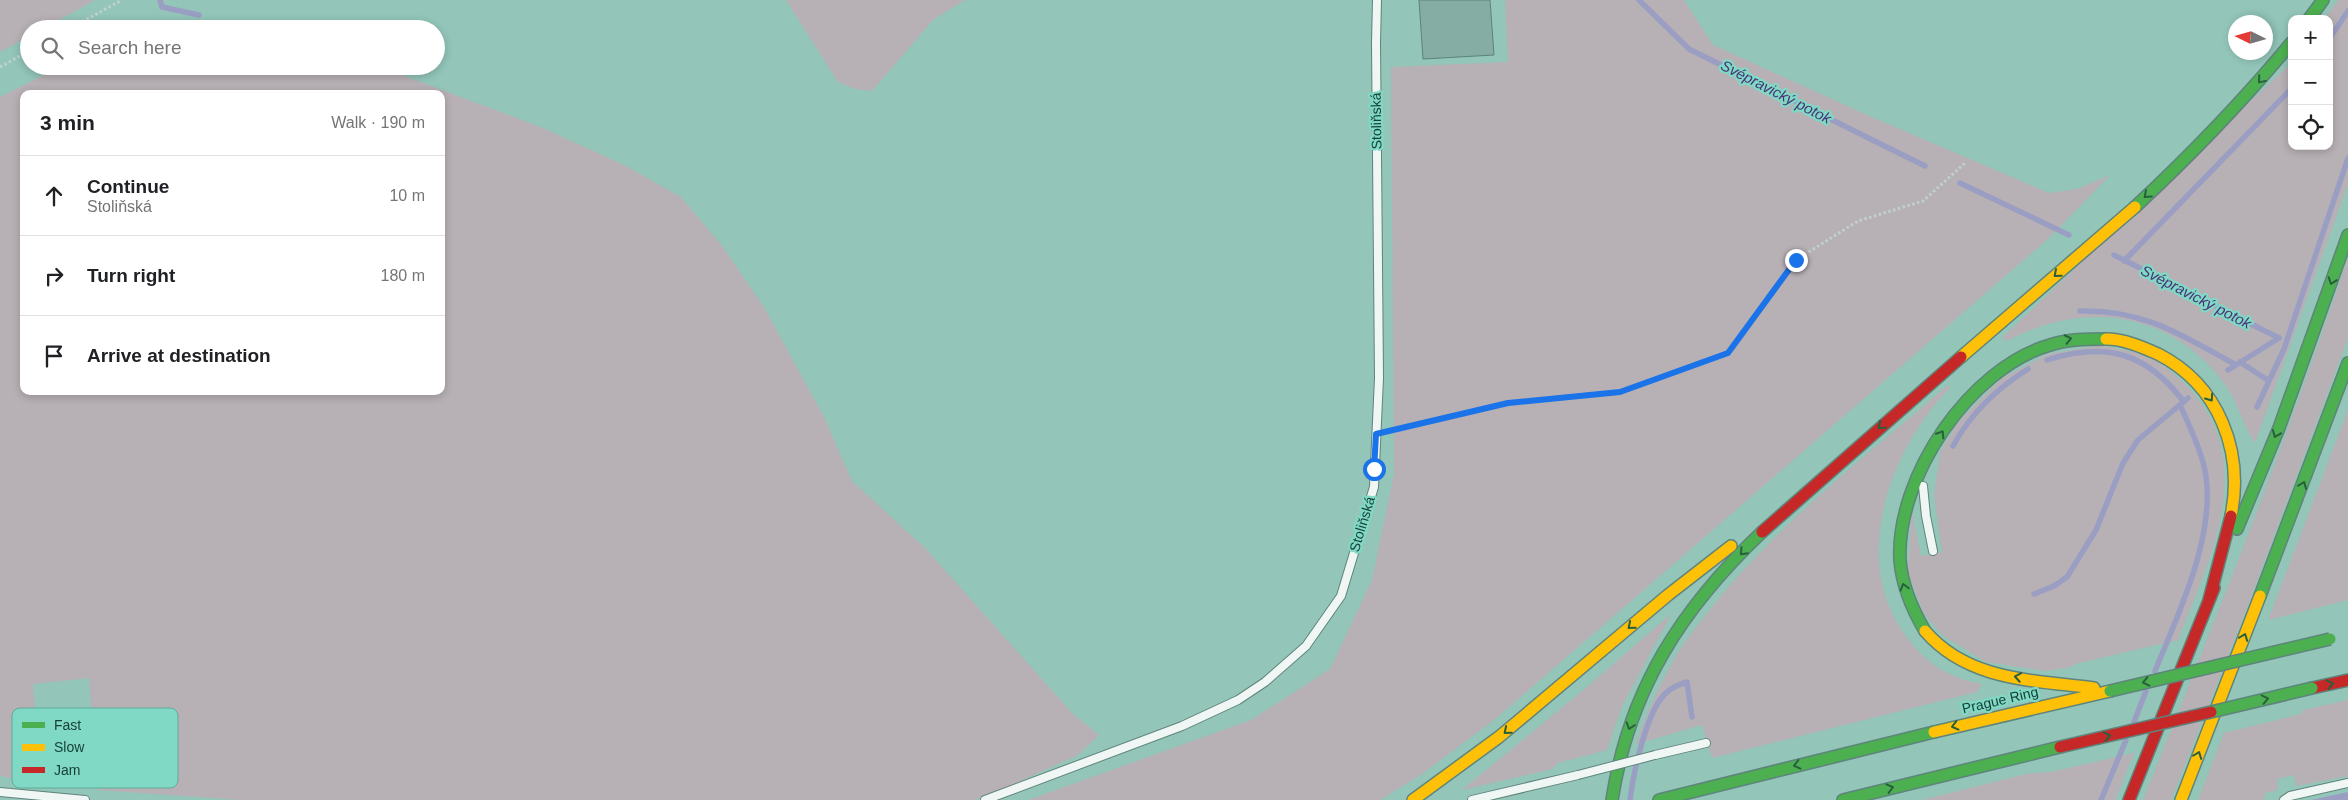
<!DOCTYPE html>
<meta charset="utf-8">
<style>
:root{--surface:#fff;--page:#f2f2f2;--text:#202124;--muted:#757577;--line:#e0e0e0}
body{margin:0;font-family:Helvetica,sans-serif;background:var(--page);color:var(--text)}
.controls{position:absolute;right:15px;top:15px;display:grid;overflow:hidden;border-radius:10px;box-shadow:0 2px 8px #0003}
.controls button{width:45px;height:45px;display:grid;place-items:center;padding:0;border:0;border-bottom:1px solid var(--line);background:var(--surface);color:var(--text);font:25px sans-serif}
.compass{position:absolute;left:2228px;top:15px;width:45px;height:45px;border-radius:50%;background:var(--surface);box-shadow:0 2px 8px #0003;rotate:275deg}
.stop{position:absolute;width:15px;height:15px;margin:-11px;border:4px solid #1a73e8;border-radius:50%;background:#fff}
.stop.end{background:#1a73e8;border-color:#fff;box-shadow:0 1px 5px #0008}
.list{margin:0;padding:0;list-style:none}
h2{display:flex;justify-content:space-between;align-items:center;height:65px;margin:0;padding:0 20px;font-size:21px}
h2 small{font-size:16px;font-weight:400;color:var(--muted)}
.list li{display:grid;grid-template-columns:32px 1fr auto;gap:15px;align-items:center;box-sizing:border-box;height:80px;padding:0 20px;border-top:1px solid var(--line)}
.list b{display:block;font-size:19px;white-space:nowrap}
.list p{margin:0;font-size:16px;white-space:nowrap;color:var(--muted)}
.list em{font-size:16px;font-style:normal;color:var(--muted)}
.icon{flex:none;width:28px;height:28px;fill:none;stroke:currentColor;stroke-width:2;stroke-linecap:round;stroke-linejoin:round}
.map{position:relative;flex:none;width:2348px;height:800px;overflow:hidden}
.search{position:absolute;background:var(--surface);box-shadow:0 2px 8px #0003;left:20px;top:20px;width:425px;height:55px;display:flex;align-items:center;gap:12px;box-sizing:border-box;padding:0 18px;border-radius:28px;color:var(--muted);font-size:19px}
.panel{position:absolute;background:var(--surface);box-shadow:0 2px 8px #0003;left:20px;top:90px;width:425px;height:305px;border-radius:10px}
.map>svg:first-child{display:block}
.green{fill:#b7b0b5;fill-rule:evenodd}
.water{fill:#9b9ec3}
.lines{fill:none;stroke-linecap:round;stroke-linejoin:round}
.stream{stroke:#9b9ec3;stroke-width:5.5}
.building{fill:#85ada3;stroke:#58847b}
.lane-casing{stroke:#5f847c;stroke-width:10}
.fast-casing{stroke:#5f847c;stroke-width:14}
.slow-casing{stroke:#5f847c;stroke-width:14}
.jam-casing{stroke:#5f847c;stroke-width:14}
.path{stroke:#c0d1cd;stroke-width:3;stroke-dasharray:2.5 2.5;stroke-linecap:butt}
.lane{stroke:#eff6f4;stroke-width:8}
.fast{stroke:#4caf50;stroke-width:11}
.slow{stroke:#ffc107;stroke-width:11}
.jam{stroke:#c62828;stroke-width:11}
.lane-bridge-casing{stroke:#5f847c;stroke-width:10;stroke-linecap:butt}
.fast-bridge-casing{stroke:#5f847c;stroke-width:14;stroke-linecap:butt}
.jam-bridge-casing{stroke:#5f847c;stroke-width:14;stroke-linecap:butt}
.lane-bridge{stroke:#eff6f4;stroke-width:8}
.fast-bridge{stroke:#4caf50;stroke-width:11}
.jam-bridge{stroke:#c62828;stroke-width:11}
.oneway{stroke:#28603e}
.route{stroke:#1a73e8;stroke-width:6}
.labels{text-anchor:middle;stroke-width:4.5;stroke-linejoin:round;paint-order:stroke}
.street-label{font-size:14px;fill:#183e36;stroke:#7fd9c4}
.water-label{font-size:15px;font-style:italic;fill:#4c3278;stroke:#7fd9c4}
.key{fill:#7fd9c4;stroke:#60aa99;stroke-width:1}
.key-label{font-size:14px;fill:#183e36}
</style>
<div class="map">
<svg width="2348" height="800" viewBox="0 0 2348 800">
<rect width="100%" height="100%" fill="#93c5b9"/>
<path class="green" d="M0,0H95L43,29H29V36L0,52Z
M786,0H965L933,20L872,91L855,89L838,82Z
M1505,0H1684L1713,45L1867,115L2049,193L2077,189L2110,175L2049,238L1494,720L1422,774L1380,800H1028L1251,720L1330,669L1372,580L1394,474L1391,67L1508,62Z
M2338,0H2348V184L2255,443C2242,425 2238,401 2224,383C2170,310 2083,300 2007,341L2002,338L2292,62V146H2329V19H2324Z
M62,66H378L543,128L624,165L681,197L723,247L765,309L824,417L852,481L926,549L1072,713L1099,735L1078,755L992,794L974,800H240L98,790L89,678L33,684L41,783L0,776V97ZM24,94H441V391H24Z
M2348,258V338L2245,613L2171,800H2143C2215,621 2287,441 2348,258Z
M2101,345C2115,349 2132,350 2145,356C2164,363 2186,383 2198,399C2255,472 2207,566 2178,640L2079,663L2068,668L2045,671L1986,662L1942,635L1923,612L1908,571L1912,511L1921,556L1942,552L1934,495L1940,452L1958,422L2002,378L2048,354Z
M1948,385L1950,388C1888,451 1848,565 1909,640C1929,666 1950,678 1982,684L1977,692L1712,758L1702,725L1636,744C1646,715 1658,688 1673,661C1683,643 1696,627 1708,612C1776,525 1865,457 1948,385Z
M2348,410V600L2268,620Z
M1672,613L1622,706L1607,750L1558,763L1552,769L1462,790L1587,687Z
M2348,700V776L2296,786L2294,775L2277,779L2278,790L2265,793L2264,800H2198L2224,733L2301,714L2303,710Z
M2134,753L2115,800H1922L2026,774L2051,772Z"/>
<path class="water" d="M2348,792V800H2311Z"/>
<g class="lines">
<path class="stream" d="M160,0L162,7L199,15
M1639,0L1689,49L1925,166
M2329,39L2348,11
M1960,183L2069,235
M2114,255L2279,338
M2124,261L2292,88
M2080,311C2144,309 2183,336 2236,365
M2047,360C2106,341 2147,353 2184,402
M2240,362L2269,381L2284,349L2348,158
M2228,370L2279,338
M2257,407L2269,381
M1953,446C1971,413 1996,389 2028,369
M2034,594L2054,586L2067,577L2096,530L2123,463L2138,440L2188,398
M2155,671C2179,612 2219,530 2204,466C2199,445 2189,425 2180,405
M2134,722L2146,691
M1630,800C1633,774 1647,708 1667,692C1673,687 1680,684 1687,682L1692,717
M2101,800L2126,740"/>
</g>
<path class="building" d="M1419,0H1490L1494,55L1423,59Z"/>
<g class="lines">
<g class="lane-casing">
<path id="lane" d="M1923,486L1926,516L1933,551
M1655,755L1706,743
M0,792L85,800
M985,800L1182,726L1238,700L1265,682L1306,646L1341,596L1374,487L1379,378L1376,43L1377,0
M1472,800L1578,775
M2284,800L2290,796L2348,783"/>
</g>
<g class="fast-casing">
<path id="fast" d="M2309,19L2323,0
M2135,207C2191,155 2243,101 2292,42
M2237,529L2279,428L2348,235
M2260,596L2348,363
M1925,631C1912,609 1902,586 1900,560C1896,477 1970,368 2050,345C2069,339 2087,339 2106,339
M1612,800C1629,689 1682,608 1762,532
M1659,800L1934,732
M1843,800L2060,747"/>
</g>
<g class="slow-casing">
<path id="slow" d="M2106,339C2124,339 2142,347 2158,354C2219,385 2244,451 2231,516
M1961,357L2135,207
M1925,631C1968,681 2033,680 2094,688
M1934,732L2110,691
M1413,800L1499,737L1668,595L1731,546
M2181,800L2260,596"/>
</g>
<g class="jam-casing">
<path id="jam" d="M1762,532L1961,357
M2209,600L2231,516
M2312,688L2348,680
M2129,800L2214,588"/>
</g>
<path class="path" d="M69,29L122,0
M0,67L29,51
M1389,431L1507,403L1620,393L1728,353L1796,260L1858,221L1923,201L1965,163"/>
<use href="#lane" class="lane"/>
<use href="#fast" class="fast"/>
<use href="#slow" class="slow"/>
<use href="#jam" class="jam"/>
<g class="lane-bridge-casing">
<path id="lane-bridge" d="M1578,775L1655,755"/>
</g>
<g class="fast-bridge-casing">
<path id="fast-bridge" d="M2110,691L2330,639
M2211,712L2312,688"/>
</g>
<g class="jam-bridge-casing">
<path id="jam-bridge" d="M2060,747L2211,712"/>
</g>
<use href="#lane-bridge" class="lane-bridge"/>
<use href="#fast-bridge" class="fast-bridge"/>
<use href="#jam-bridge" class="jam-bridge"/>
</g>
<defs><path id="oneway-chevron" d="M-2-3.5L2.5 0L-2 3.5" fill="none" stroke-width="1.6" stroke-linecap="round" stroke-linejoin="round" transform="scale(1.25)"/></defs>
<g class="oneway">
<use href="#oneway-chevron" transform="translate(2261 80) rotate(130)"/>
<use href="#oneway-chevron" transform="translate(2147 195) rotate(138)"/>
<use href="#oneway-chevron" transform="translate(2057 274) rotate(139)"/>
<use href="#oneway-chevron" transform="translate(2332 281) rotate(109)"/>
<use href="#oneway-chevron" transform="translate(2068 339) rotate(-12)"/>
<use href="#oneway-chevron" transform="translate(2210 398) rotate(55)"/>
<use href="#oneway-chevron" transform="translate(1881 426) rotate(139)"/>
<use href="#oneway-chevron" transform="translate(1941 434) rotate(-58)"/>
<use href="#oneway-chevron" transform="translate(2276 434) rotate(112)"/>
<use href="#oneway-chevron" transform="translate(2303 485) rotate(-69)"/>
<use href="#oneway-chevron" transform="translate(1743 552) rotate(133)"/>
<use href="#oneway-chevron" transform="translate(1904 587) rotate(-105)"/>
<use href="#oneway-chevron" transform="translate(1631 626) rotate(140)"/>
<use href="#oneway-chevron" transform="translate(2244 637) rotate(-69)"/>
<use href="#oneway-chevron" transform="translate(2018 677) rotate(-170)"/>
<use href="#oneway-chevron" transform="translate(2146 682) rotate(167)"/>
<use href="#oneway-chevron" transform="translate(2330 684) rotate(-13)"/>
<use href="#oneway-chevron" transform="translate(2265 699) rotate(-13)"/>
<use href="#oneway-chevron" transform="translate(1630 726) rotate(108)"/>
<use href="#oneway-chevron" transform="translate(1955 726) rotate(166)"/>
<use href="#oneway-chevron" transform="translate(1507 731) rotate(140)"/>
<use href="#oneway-chevron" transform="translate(2107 736) rotate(-13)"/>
<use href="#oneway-chevron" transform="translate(2198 755) rotate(-69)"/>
<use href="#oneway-chevron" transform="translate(1797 765) rotate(166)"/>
<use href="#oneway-chevron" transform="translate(1890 788) rotate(-14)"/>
</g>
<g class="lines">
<path class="route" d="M1374,469L1376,434L1508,403L1620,392L1728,353L1796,260"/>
</g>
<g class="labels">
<g class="street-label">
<text transform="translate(1376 121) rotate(-91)" y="5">Stoliňská</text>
<text transform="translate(1362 524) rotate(-73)" y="5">Stoliňská</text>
<text transform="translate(2000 700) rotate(-13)" y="5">Prague Ring</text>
</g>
<g class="water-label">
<text transform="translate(1776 92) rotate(27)" y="5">Svépravický potok</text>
<text transform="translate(2196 297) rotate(27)" y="5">Svépravický potok</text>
</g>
</g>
<rect x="12" y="708" width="166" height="80" rx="8" class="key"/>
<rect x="22" y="722" width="23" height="6" fill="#4caf50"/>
<rect x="22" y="744" width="23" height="7" fill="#ffc107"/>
<rect x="22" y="767" width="23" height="6" fill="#c62828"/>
<g class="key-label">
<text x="54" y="730">Fast</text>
<text x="54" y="752">Slow</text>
<text x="54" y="775">Jam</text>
</g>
</svg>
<div class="controls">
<button>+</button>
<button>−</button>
<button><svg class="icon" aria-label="locate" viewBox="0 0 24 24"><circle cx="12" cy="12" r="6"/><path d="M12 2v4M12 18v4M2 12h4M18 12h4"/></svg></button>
</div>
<svg class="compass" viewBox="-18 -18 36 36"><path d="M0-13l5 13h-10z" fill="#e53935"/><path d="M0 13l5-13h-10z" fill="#757577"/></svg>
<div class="stop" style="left:1374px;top:469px"></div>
<div class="stop end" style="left:1796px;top:260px"></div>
<div class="search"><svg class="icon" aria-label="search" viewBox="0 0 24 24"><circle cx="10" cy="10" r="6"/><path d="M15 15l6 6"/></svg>Search here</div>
<section class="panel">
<h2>3 min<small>Walk · 190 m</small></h2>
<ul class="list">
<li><svg class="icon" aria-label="ahead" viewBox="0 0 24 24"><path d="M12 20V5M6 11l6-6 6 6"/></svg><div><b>Continue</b><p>Stoliňská</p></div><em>10 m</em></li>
<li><svg class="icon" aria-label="right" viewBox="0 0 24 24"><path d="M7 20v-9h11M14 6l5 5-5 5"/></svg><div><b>Turn right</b></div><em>180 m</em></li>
<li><svg class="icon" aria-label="arrive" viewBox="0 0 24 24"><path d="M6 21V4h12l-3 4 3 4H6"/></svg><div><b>Arrive at destination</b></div></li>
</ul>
</section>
</div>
